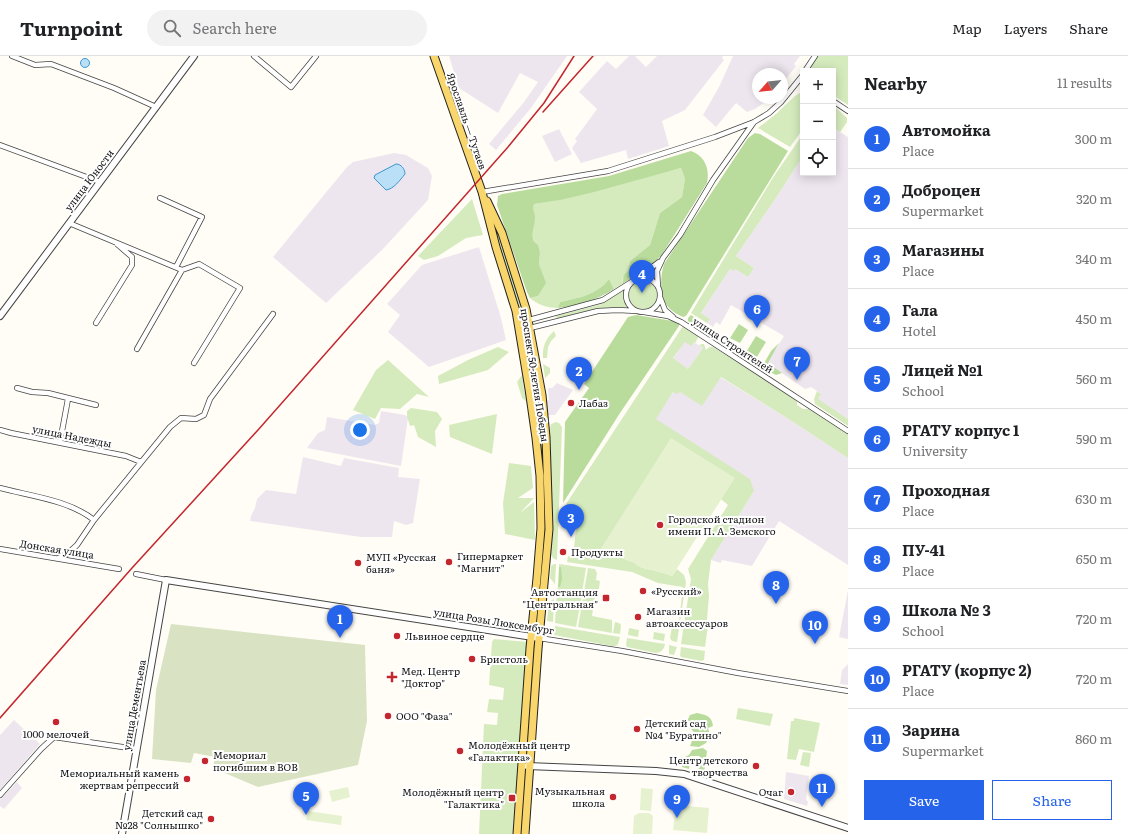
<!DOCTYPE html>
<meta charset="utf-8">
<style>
:root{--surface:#fff;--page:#f2f2f2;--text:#202124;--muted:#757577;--line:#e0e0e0;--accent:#2563eb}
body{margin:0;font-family:Literata,serif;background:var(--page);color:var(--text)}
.controls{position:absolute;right:12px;top:12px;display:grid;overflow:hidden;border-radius:0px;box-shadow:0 2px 10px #0003}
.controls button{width:36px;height:36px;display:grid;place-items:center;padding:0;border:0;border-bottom:1px solid var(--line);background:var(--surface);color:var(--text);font:20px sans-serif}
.compass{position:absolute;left:752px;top:12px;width:36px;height:36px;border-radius:50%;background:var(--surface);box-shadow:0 2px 10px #0003;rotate:243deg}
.you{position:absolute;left:360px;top:374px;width:14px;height:14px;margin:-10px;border:3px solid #fff;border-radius:50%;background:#1a73e8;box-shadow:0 0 0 6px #1a73e833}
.badge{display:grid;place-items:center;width:26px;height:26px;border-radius:50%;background:var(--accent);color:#fff;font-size:13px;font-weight:700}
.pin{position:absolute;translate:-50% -33px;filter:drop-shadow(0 1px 2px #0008)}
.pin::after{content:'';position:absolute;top:21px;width:14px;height:12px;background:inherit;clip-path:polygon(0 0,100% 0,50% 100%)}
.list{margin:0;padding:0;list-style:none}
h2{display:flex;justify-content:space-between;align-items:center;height:52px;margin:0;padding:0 16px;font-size:17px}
h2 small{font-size:13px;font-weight:400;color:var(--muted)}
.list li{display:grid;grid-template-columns:26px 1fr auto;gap:12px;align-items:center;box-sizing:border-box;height:60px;padding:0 16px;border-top:1px solid var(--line)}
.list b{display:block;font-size:15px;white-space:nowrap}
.list p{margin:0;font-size:13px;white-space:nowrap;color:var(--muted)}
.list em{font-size:13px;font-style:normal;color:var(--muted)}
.actions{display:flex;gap:8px;padding:12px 16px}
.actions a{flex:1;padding:9px 0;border:1px solid var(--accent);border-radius:0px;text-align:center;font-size:14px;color:var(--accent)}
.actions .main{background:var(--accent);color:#fff}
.icon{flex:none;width:22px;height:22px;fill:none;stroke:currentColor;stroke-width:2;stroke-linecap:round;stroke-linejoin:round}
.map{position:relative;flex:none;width:848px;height:778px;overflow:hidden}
header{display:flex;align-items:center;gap:24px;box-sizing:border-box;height:56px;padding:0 20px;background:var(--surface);border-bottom:1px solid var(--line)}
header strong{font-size:19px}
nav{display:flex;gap:22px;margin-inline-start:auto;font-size:14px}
.search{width:280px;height:36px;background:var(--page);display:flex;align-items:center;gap:10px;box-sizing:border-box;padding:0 14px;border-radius:22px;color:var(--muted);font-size:15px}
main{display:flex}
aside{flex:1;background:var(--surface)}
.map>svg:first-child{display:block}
.industrial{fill:#eee6ef}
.green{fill:#d5ebbd}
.forest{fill:#b9dc9c}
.cemetery{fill:#d9e3c4}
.pitch{fill:#e6f2cf}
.water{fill:#b9e0f7;stroke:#3f96cf}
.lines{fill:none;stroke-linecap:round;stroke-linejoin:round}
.minor-casing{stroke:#444;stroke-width:6}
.tertiary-casing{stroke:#444;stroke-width:8}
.primary-casing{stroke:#222;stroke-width:9}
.minor{stroke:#fff;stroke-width:4.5}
.tertiary{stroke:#fff;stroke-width:6}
.primary{stroke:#f9d66b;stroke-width:7}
.rail{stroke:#c4262e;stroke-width:1.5}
.poi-dot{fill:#c4262e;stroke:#fff;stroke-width:1.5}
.labels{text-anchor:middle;stroke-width:4;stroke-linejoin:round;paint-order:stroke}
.street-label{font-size:10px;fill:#111;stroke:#fff}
.poi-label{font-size:10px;fill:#111;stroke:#fff;text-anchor:start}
</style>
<header>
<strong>Turnpoint</strong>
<div class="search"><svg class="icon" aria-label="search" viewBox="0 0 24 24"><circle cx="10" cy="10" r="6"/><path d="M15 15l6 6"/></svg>Search here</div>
<nav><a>Map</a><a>Layers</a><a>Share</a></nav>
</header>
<main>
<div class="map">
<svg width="848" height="778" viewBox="0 0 848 778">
<rect width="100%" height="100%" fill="#fffdf5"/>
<path class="industrial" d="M449,0H567L531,52L496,94L489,88L524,46L538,26L520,17L498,57L459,32Z
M629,0H635L646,11L657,0H723L722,2L724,4L685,54L662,65L669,90L628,103L626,94L581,107L572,92L577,85L575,83L597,53L595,51L579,36L607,5L616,13Z
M733,0H800L794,8L796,10L782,28V18H758V42H771L755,53L747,56L736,47L716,71L703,59L719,31Z
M833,72L848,81V363L817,343L820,337L811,331L805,333L767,307L784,280L731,249L720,269L716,266L713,271L707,267L710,263L701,257L730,213H735L748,221L754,212L736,200L774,145L803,100V117H833Z
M559,73L572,98L555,106L542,80Z
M394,97L406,99L428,112L432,120L428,144L382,194L326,247L273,201L347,111L353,106Z
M479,191L501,262L506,284L429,311L388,276L400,259L387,248L422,209Z
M685,285L694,286L703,292L688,313L673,303Z
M720,321L790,364L848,402V509L779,465L752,510L722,504L721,507L711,504L754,435L655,363L673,336L713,332Z
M557,327L573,334L555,359H548L546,345L549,344L548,332H552Z
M381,355L405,359L408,362L401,410L307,392L318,377L325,374L327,361L375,369L379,367Z
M303,401L341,410L344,402L399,412L398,421L420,423L413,467L406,469L394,465L392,481H361L250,465L251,460L255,452L257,443L266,434L296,438Z
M848,534V583L839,581Z
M848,608V629L840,628L842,614Z
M14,664L40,688L0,734V679Z
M786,716L809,720L806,743L808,746L807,750L784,743Z
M17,726L22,732L4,753L0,750V744Z"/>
<path class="green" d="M818,0H848V49L833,39V15H808Z
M803,35V73L790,91L758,72L776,58L795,40Z
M833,49L847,62V66L840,76L833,72Z
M803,78V100L774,145L736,200L754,212L748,221L735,213L734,215L730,213L701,257L710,263L707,267L691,257L774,120Z
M681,112L685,123L682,141L660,157L650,189L630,205L628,215L622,224V228L614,233L609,223C597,239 578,242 560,246L558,252C548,252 538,249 530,242L538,240L545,227L539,208L540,197L532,181L535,161L532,152L534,148C584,140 632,124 681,112Z
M472,143L483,179L466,182L438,200L424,204L418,200Z
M495,168L496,169L519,240L522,256L521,257L520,254L493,169Z
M629 239a14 14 0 1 1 28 0a14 14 0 1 1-28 0Z
M623,235L625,245L629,251L603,252L557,263L556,260L602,248Z
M683,270L699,280L695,287L694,286L691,290L685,286L673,302L688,313L703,292L699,289L702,288H704L706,294L709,291H713L795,343L797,346V349L803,353H809L848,378V402L790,364L721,321L702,350L680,336L677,338L673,336L656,363L750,423L754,435L711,504L708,528L709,540L707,563L708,569L705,591L681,588L691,523L688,513L728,449L721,443L734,422L600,494L635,507C641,513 649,513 656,515C662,516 667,518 672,520L677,513L684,519L686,526L677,586L672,585L670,582L673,565H679L683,531L658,527L632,516L567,506L568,500L573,501L577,464L568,463L567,472L562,471L563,454L566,448Z
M554,275L556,280L551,285L548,291L547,302H543C542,291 546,282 554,275Z
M526,285H528L543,381L546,473L538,565L536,564L543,435L537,359Z
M498,291L509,296L488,314L439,328L438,320L468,304Z
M388,304L429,341L417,338L400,353L381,352L375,363L353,354L376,314Z
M543,308L550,312V317L545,322Z
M522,319L526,345L522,342L517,326Z
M817,335L821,338L818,343L848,363V370L815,348L814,343Z
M411,352L437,356L442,363L435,375L436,391L418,381L414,369L410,370L407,361V355Z
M497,358L492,398L450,381L449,369Z
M556,366L559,367L562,371L557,504L553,502L551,499L552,452L550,372L551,368Z
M509,407L531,410L533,432L518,442H534L520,457L534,446L535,484L505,478L503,447Z
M554,508H556L555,528L550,522L551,510Z
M559,508L586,512L582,537L557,534L558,531H560Z
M588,512L595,513L597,517L596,524L600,525L598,540H595L592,560L612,564V577L578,571Z
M557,536L582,539L576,571L555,567Z
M554,543L553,566L547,565L549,546Z
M615,566L619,567L621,569L620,578L613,577Z
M555,570L620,581L618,588L616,590H612L554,579Z
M629,572L639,574L638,581L628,579Z
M654,576L665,578L664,585L653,583Z
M627,582L665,588C664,593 662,596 656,597L627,591L626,589Z
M494,583L528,586L514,778H479L484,668L497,669L498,657L487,656L489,643L503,644L504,632L489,629L492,586Z
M669,589L677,591L674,599L669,598Z
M681,591L705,595L704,604L701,605L681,601L680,599Z
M533,594H535L527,700H525Z
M738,652L773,658L770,670L736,663Z
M794,662L820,667L814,696L799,693L796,704L787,703L791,665H794Z
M803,696L811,697L809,711L800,709Z"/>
<path class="forest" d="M755,77L760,78L788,95L686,260L683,261C678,259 673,256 669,252C659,241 660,221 664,208L748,82Z
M691,95C705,100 710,113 707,127L661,200L650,210L622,228L624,219L628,215L630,205L650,189L660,157L682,141L685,123L681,112L594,136L560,144L534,148C532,153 534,155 535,160C536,171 527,182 538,189L540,197L539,208L546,227L538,240L530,242L527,236L497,149L498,140L502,138L609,120Z
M609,223L614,233C597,244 578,250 558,252L560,246C578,242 597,239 609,223Z
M636,259L673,265L679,268V270L620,357L563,447L565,366L589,332L584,328L628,261Z
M691,259L706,269L703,273L701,274L688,265V262Z
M739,268L748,274L740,287L730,282Z
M756,280L766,286L755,304L745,298Z
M779,287L768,307L782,317L776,319L766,314L763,309L771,295Z
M559,511H561L562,523L560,531H558Z
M697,657C706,659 712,660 713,670L708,672L710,679L706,687L699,691L690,690L695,677L691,673L687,671V665L690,659Z
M703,692L707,695L704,718L698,716L701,702L699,700H690L689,713L682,711L683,702L689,699L692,694Z"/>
<path class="cemetery" d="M171,568L365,589L367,665L358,709L258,731L213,712L215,701L194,697L191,707L152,703L156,634Z"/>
<path class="pitch" d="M671,382L735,422L672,520C667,518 662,516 656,515C649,513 641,513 635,507L600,494Z
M348,731L350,741L332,746L329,735Z
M641,732L653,733L651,755L640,754Z
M676,749L709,752L707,777L673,774Z
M308,755L342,760L341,769L306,764Z
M639,757H649L653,760L652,778H633L634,760Z"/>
<path class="water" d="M80.5 7a4.5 4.5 0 1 1 9 0a4.5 4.5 0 1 1-9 0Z
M396,108C401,108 405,113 405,118C400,124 394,133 386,134L374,122L375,119Z"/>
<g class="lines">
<g class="minor-casing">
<path id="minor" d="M12,0L35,9L51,8L114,32L156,51
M254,0L291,31L316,0
M805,15L815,0
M833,45L848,55
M0,89L100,126
M482,136L608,115L715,81L754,66L769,57L781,46L803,19
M160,142L202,161L176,211
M69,167L182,214L199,208L240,232L194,307
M638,222L659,206
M626 239a17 17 0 1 1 34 0a17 17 0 1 1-34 0Z
M658,231L657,215L663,202L680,179L713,124L754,66
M660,241L665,254L673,261
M644,256L668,260L681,266L848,375
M96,267L132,209V201L117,188
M519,270L529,264L603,244L633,225
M519,270L530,272L598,255L618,254L637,255
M137,293L182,214
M17,332L32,336L48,337L96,349
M0,374L11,377L126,400L141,406
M60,386L68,343
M0,432C30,440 69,444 94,464
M0,493L119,513
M59,502L67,498L77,489L94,464L170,371L181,362L196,363L204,359L210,343L273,258
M136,518L166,524
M539,582L622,595L738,617L848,635
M0,739L41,693L54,681L136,693"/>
</g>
<g class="tertiary-casing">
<path id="tertiary" d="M0,260L194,0
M527,710L656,715L684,718L848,772
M122,778L166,524L539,582"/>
</g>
<g class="primary-casing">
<path id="primary" d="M434,0L482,136L496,191L516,255L529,333L536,382L540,420L541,472L537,522L530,592L517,778
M487,145L502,177L526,253L542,339L546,381L549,473L538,593L525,778"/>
</g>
<use href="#minor" class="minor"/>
<use href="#tertiary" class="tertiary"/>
<use href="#primary" class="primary"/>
<path class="rail" d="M543,56L593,0
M0,662L132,512L258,374L508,91L544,47L574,0"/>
</g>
<g class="poi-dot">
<circle cx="571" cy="347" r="4"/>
<circle cx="660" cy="469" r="4"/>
<circle cx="563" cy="496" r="4"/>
<circle cx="449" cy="506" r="4"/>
<circle cx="358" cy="507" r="4"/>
<circle cx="643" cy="535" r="4"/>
<rect x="602" y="538" width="8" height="8" rx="2"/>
<circle cx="638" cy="561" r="4"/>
<circle cx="397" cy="580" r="4"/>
<circle cx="472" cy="603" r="4"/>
<path d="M390 615h4v4h4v4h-4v4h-4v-4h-4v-4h4z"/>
<circle cx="388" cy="660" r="4"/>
<circle cx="56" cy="666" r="4"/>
<circle cx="637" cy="673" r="4"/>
<circle cx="460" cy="695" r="4"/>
<circle cx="205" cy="705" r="4"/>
<circle cx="756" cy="710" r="4"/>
<circle cx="187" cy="723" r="4"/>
<circle cx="791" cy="736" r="4"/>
<circle cx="613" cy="741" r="4"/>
<rect x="508" y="738" width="8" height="8" rx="2"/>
<circle cx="211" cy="763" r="4"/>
</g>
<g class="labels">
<g class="street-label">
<text transform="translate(467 65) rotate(71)" y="4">Ярославль — Тутаев</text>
<text transform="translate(89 124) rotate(-53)" y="4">улица Юности</text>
<text transform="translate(733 289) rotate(33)" y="4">улица Строителей</text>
<text transform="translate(535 319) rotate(81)" y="4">проспект 50-летия Победы</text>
<text transform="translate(72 380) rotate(11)" y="4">улица Надежды</text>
<text transform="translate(57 493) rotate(9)" y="4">Донская улица</text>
<text transform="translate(494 565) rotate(9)" y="4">улица Розы Люксембург</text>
<text transform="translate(134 649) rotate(-80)" y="4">улица Дементьева</text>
</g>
<g class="poi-label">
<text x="579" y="351">Лабаз</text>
<text x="668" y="467">Городской стадион<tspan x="668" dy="12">имени П. А. Земского</tspan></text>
<text x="571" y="500">Продукты</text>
<text x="457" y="504">Гипермаркет<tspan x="457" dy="12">"Магнит"</tspan></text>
<text x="366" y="505">МУП «Русская<tspan x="366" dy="12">баня»</tspan></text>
<text x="651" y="539">«Русский»</text>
<text x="598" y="540" text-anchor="end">Автостанция<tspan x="598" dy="12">"Центральная"</tspan></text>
<text x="646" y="559">Магазин<tspan x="646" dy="12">автоаксессуаров</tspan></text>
<text x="405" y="584">Львиное сердце</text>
<text x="480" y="607">Бристоль</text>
<text x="401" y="619">Мед. Центр<tspan x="401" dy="12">"Доктор"</tspan></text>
<text x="396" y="664">ООО "Фаза"</text>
<text x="645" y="671">Детский сад<tspan x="645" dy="12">№4 "Буратино"</tspan></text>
<text x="56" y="682" text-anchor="middle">1000 мелочей</text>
<text x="468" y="693">Молодёжный центр<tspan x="468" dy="12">«Галактика»</tspan></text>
<text x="213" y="703">Мемориал<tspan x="213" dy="12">погибшим в ВОВ</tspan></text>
<text x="748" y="708" text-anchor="end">Центр детского<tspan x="748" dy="12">творчества</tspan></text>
<text x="179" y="721" text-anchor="end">Мемориальный камень<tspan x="179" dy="12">жертвам репрессий</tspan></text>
<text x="605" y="739" text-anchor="end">Музыкальная<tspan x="605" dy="12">школа</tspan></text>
<text x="504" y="740" text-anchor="end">Молодёжный центр<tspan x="504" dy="12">"Галактика"</tspan></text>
<text x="783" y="740" text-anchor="end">Очаг</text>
<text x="203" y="761" text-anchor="end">Детский сад<tspan x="203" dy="12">№28 "Солнышко"</tspan></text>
</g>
</g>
</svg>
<div class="controls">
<button>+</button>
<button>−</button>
<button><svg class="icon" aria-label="locate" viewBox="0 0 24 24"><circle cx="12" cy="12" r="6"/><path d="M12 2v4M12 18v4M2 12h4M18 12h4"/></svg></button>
</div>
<svg class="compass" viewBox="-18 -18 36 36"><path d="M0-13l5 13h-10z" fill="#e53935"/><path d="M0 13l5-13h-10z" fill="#757577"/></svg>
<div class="you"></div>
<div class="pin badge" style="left:340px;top:582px">1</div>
<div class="pin badge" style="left:579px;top:334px">2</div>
<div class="pin badge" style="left:571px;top:481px">3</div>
<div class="pin badge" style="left:642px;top:237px">4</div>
<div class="pin badge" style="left:306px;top:759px">5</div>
<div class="pin badge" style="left:757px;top:272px">6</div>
<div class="pin badge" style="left:797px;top:324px">7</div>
<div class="pin badge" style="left:776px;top:548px">8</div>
<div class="pin badge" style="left:677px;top:762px">9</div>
<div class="pin badge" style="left:815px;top:588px">10</div>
<div class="pin badge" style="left:822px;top:751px">11</div>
</div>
<aside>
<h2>Nearby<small>11 results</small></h2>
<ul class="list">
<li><span class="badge">1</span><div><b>Автомойка</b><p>Place</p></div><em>300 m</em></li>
<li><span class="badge">2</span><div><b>Доброцен</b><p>Supermarket</p></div><em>320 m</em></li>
<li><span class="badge">3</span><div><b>Магазины</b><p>Place</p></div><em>340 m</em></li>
<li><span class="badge">4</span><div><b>Гала</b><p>Hotel</p></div><em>450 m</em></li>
<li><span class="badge">5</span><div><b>Лицей №1</b><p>School</p></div><em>560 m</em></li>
<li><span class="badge">6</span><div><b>РГАТУ корпус 1</b><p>University</p></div><em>590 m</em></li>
<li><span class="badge">7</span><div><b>Проходная</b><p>Place</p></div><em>630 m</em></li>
<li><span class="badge">8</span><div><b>ПУ-41</b><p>Place</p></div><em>650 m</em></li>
<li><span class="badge">9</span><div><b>Школа № 3</b><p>School</p></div><em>720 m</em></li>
<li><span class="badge">10</span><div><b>РГАТУ (корпус 2)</b><p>Place</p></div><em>720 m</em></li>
<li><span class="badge">11</span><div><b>Зарина</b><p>Supermarket</p></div><em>860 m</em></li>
</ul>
<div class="actions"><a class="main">Save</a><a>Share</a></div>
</aside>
</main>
